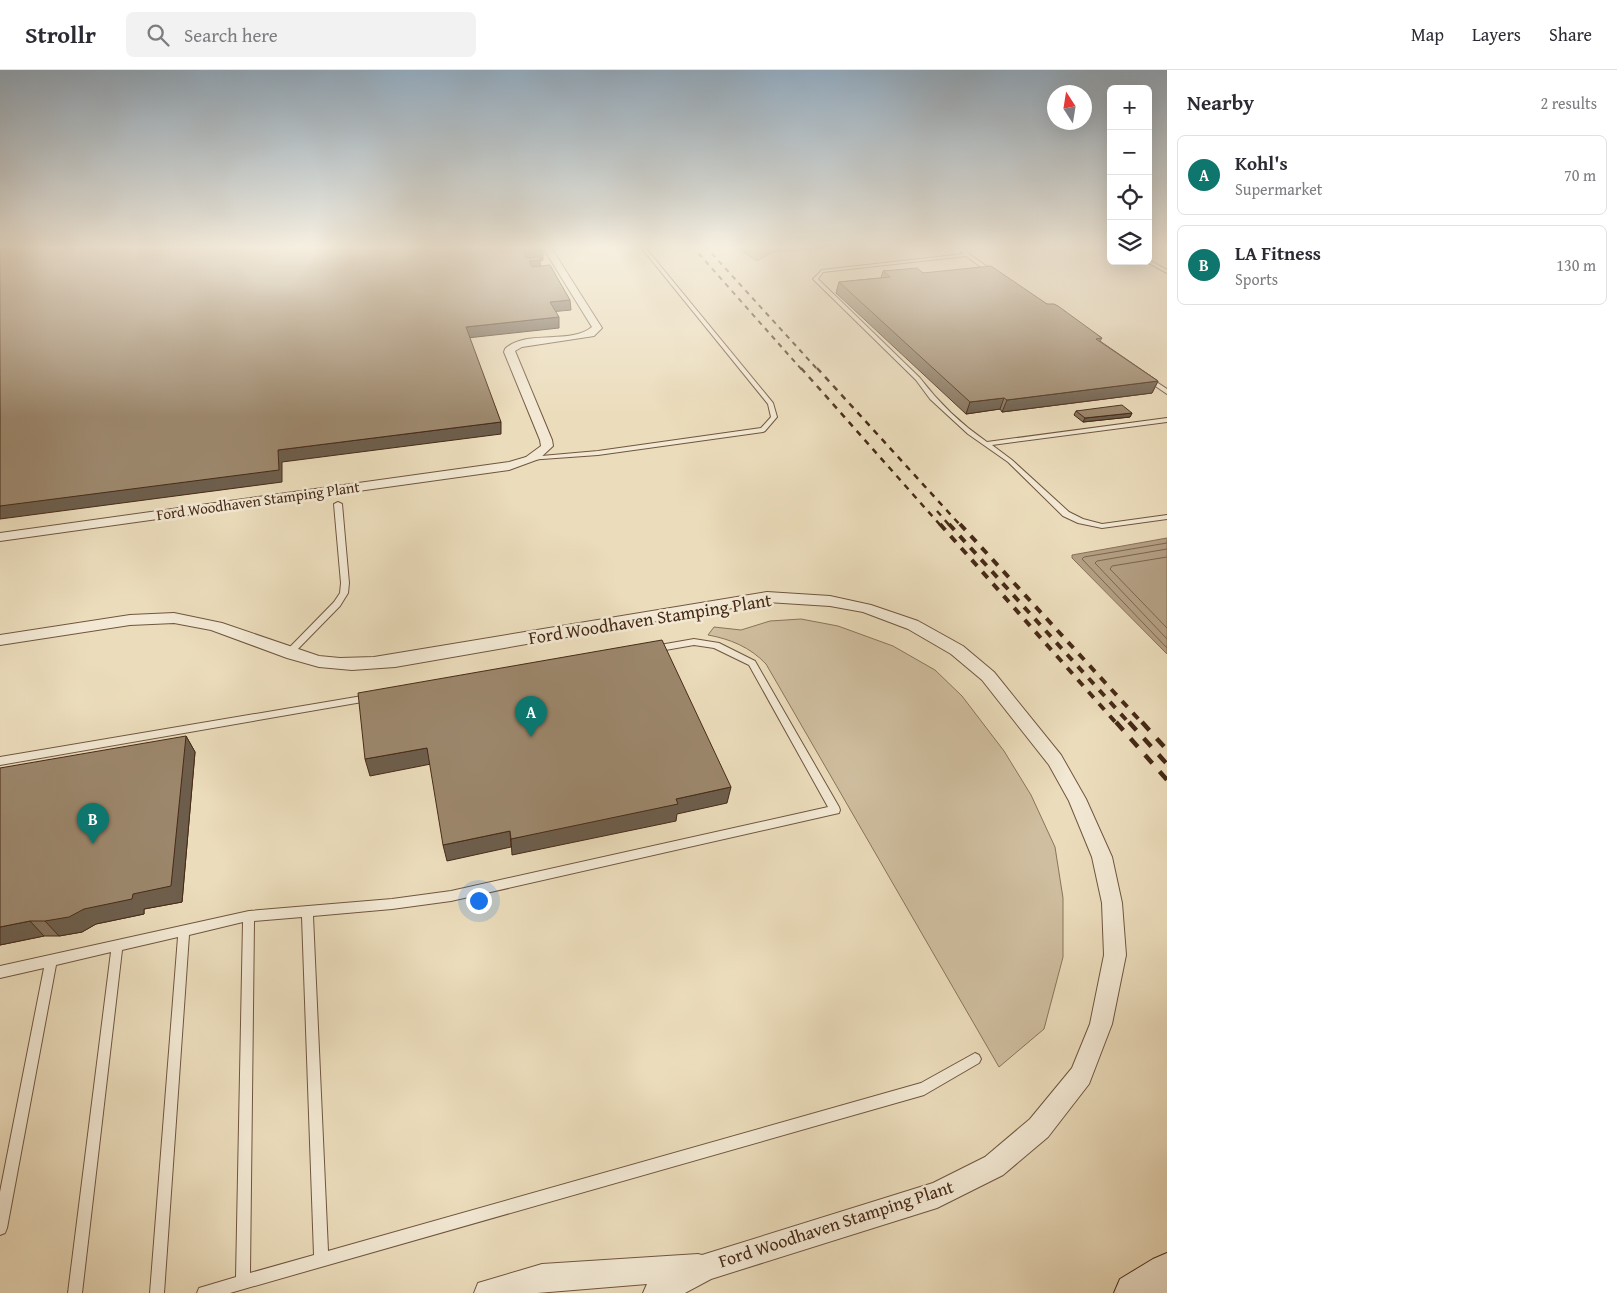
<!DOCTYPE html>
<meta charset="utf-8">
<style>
:root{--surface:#fff;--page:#f2f2f3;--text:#2b2b33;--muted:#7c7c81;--line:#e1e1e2;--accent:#0f766e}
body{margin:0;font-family:"Gentium Book Plus",serif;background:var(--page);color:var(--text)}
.controls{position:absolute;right:15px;top:15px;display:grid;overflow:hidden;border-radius:8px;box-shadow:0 5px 20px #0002}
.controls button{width:45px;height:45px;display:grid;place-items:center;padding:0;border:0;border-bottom:1px solid var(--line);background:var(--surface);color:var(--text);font:25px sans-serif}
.compass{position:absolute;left:1047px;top:15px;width:45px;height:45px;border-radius:50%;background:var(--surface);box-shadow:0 5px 20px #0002;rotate:348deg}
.you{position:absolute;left:478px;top:830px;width:18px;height:18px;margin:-12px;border:4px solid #fff;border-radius:50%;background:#1a73e8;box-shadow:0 0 0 8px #1a73e833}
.badge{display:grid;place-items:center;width:32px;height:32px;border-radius:50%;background:var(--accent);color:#fff;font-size:16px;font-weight:700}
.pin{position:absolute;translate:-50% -41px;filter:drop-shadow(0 1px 2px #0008)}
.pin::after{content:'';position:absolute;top:26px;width:18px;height:15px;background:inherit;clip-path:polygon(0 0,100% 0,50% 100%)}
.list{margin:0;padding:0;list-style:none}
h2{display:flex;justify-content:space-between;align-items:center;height:65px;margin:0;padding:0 20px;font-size:21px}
h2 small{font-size:16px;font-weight:400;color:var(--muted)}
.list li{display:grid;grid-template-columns:32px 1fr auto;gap:15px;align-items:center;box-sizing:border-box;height:80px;margin:0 10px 10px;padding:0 10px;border:1px solid var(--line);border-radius:8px}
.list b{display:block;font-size:19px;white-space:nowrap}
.list p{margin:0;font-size:16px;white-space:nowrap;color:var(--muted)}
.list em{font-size:16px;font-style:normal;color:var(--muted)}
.icon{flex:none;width:28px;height:28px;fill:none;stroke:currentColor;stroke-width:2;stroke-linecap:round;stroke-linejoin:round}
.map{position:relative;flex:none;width:1167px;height:1223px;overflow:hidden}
header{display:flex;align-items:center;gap:30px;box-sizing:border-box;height:70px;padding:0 25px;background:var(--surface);border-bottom:1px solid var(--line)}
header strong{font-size:24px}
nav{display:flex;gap:28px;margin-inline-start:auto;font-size:18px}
.search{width:350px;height:45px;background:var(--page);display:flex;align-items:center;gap:12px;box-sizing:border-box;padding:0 18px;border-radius:8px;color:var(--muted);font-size:19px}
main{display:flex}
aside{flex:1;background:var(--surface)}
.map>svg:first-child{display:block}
.green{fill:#cfbe9f;stroke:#8b745b}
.water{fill:#b39f83;stroke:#887058}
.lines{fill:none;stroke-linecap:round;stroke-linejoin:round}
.shore{stroke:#7d644d;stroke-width:1}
.service-casing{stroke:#705640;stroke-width:2}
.minor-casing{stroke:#705640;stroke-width:2}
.secondary-casing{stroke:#472a17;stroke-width:2}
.service{fill:#f2e8d3;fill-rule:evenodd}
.minor{fill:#f2e8d3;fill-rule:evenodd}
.secondary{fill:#f2e8d3;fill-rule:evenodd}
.rail-far3{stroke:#472a17;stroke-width:2;stroke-dasharray:5 5;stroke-linecap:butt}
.rail-far2{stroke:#472a17;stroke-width:2.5;stroke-dasharray:6 6;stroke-linecap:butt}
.rail-far1{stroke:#472a17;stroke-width:4;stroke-dasharray:8 8;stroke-linecap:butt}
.rail{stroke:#472a17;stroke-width:4.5;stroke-dasharray:11 11;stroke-linecap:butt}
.wall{fill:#86745d;stroke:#472a17}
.shaded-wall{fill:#6d5e4c;stroke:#472a17}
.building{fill:#9c876c;stroke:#472a17}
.labels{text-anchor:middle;stroke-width:5;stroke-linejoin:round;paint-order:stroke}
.far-street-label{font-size:15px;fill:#472a17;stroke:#f2e8d3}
.street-label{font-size:18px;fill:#472a17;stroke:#f2e8d3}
</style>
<header>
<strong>Strollr</strong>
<div class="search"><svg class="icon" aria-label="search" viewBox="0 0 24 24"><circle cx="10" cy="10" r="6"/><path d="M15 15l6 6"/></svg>Search here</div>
<nav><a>Map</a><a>Layers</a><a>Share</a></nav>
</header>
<main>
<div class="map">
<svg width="1167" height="1223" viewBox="0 0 1167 1223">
<rect width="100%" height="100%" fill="#ebdcbb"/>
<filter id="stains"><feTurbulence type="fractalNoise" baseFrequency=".004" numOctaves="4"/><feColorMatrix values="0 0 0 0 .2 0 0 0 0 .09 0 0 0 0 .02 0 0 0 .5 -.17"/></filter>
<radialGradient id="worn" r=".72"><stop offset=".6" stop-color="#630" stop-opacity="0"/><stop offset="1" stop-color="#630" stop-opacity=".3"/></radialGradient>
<path class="green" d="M801,549L838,556L893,576L935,600L962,626L1004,681L1031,725L1055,777L1063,828V887L1044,959L999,997L766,594C750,577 730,569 708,565L714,557L741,560L770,551Z"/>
<path class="water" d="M734,176H849L774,182L757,191Z
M1167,468V584L1072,488V485Z"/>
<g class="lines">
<path class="shore" d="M1167,473L1084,487L1082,489L1167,578
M1167,479L1097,491L1095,493L1167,569
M1167,487L1112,496L1110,499L1167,558"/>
<g class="service-casing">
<path id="service" d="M640,176H644L773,333L777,347L765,361L763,362L598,385L528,390L527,389L530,387L598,381L761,358L771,347L768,334Z
M957,176H962L969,184L996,203V205H992L966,186L823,202L818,209L920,308C939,333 961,354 987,372L1167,348V352L992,375L1012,390L1069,442L1083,449L1102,454L1167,445V449L1102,458L1078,453L1063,446L1008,392L968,364L930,329L916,310L813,209L822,200L964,184Z
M1149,190L1167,200V203L1145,191Z
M1145,307H1149L1167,319V324L1145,309Z
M338,432L342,434L349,513L348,523L340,536L293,584H287L286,582L287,580L334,532L340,523L341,513L334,434Z
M694,569L719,573L755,591L839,737L840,740L839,743L451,831L392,839L313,846L328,1181L921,1013L975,983L979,985L981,989L979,993L924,1025L230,1223H197L199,1218L236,1207L243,852L189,865L164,1223H150L178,867L122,880L82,1223H68L111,882L56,895L7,1158L5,1163L0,1165V1122L44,898L0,908V896L249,841L392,829L451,821L828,737L749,595L714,578L694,575L654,582L650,579L654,576ZM302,847L314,1185L250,1203L254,851Z
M368,625L372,628L368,631L0,695V687Z"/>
</g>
<g class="minor-casing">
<path id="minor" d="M542,176H550L602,258L594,266L522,277L515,281L552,370L553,376L539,389L509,400L0,471V463L509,392L526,387L541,376L540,370L504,282L505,279C525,259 571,275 592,257Z
M767,522L830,526L871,535L918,551L963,576L994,602L1061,685L1086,729L1112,787L1122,833L1126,885L1112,954L1089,1014L1048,1067L1003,1105L937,1138L711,1209L685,1223H643L647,1214L537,1223H474L478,1213L542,1194L698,1184L702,1185L933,1113L985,1087L1030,1049L1072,998L1090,954L1104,885L1102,833L1092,787L1069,731L1049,695L982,610L951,584L908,559L863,542L830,536L767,532L395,597L352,600L319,597L287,588L211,560L174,553L130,555L0,575V565L130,545L174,543L222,553L319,586L340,588L374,587Z"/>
</g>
<g class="secondary-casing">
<path id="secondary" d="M1167,1183V1223H1114L1120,1209L1153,1189Z"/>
</g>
<use href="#service" class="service"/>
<use href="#minor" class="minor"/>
<use href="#secondary" class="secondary"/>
<path class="rail-far3" d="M692,176L802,300
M705,176L818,300"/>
<path class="rail-far2" d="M801,298L941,456
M817,298L961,456
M937,441L950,456"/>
<path class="rail-far1" d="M940,454L1117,654
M949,454L1130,654
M960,454L1143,654"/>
<path class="rail" d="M1116,652L1167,710
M1129,652L1167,694
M1142,652L1167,680"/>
</g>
<path class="wall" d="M883,201L923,203L1047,234L1102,268L1100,271L1158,311L1152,323L1002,342L1000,339L966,344L836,223L839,212L881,208Z
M1076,341L1132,343L1130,347L1083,352L1074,345Z
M186,666L195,682L182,832L144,839V844L96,854L82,862L59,866H44L0,875Z"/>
<path class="shaded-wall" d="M543,180V190L540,191L541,200L529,202L523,182Z
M570,230L571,240L550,242V232Z
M559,247V258L467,268L466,257Z
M1158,311L1152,323L1002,342L1007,330Z
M1004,328L1000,339L966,344L970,332Z
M1132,343L1130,347L1083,352L1085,348Z
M501,352V364L282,392V412L0,449V436L278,380Z
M186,666L195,682L182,832L144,839V844L96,854L82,862L59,866L45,851L84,839Z
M427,678L431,694L370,706L365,689Z
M731,717L727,733L677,744L676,751L512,785L511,769L676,729Z
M510,761L511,777L447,791L443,775Z
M30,851L44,866L0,875V857Z"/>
<path class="building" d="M0,176H519L521,179L541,177L543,180L523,182L526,188L539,187L540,190L529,191L532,197L550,195L570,230L550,232L559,247L466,257L501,352L278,380L279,400L0,436Z
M991,196L1047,234H1054L1058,236L1102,268L1096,269L1158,311L1007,330L1004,328L970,332L839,212L890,207L883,201L917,198L923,203Z
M1122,335L1132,343L1085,348L1076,341Z
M662,570L731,717L676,729L678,734L511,769L510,761L443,775L427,678L365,689L358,623Z
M186,666L171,816L133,824L132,829L84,839L69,847L45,851H30L0,857V698Z"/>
<linearGradient id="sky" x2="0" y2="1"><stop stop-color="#93acc0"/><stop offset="0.51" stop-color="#f6efe0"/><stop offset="1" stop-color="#f6efe0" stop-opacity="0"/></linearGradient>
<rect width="1167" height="347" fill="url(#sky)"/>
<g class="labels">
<g class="far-street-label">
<text transform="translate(258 431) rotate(-8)" y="5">Ford Woodhaven Stamping Plant</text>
</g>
<g class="street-label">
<text transform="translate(650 549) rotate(-9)" y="6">Ford Woodhaven Stamping Plant</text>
<text transform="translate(836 1154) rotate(-18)" y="6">Ford Woodhaven Stamping Plant</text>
</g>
</g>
<rect width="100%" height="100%" filter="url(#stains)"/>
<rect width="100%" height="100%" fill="url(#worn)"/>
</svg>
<div class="controls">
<button>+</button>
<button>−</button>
<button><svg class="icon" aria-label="locate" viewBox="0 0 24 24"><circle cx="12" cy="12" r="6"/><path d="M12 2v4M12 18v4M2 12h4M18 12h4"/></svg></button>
<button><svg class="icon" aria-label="layers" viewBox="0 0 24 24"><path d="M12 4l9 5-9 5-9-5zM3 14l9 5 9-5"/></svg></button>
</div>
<svg class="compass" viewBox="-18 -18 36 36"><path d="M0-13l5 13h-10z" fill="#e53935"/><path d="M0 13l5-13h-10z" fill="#7c7c81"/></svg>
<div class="you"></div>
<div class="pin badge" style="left:531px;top:667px">A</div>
<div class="pin badge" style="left:93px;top:774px">B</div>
</div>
<aside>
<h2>Nearby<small>2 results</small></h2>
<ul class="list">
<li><span class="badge">A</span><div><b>Kohl's</b><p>Supermarket</p></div><em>70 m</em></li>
<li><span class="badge">B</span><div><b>LA Fitness</b><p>Sports</p></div><em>130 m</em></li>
</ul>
</aside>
</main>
